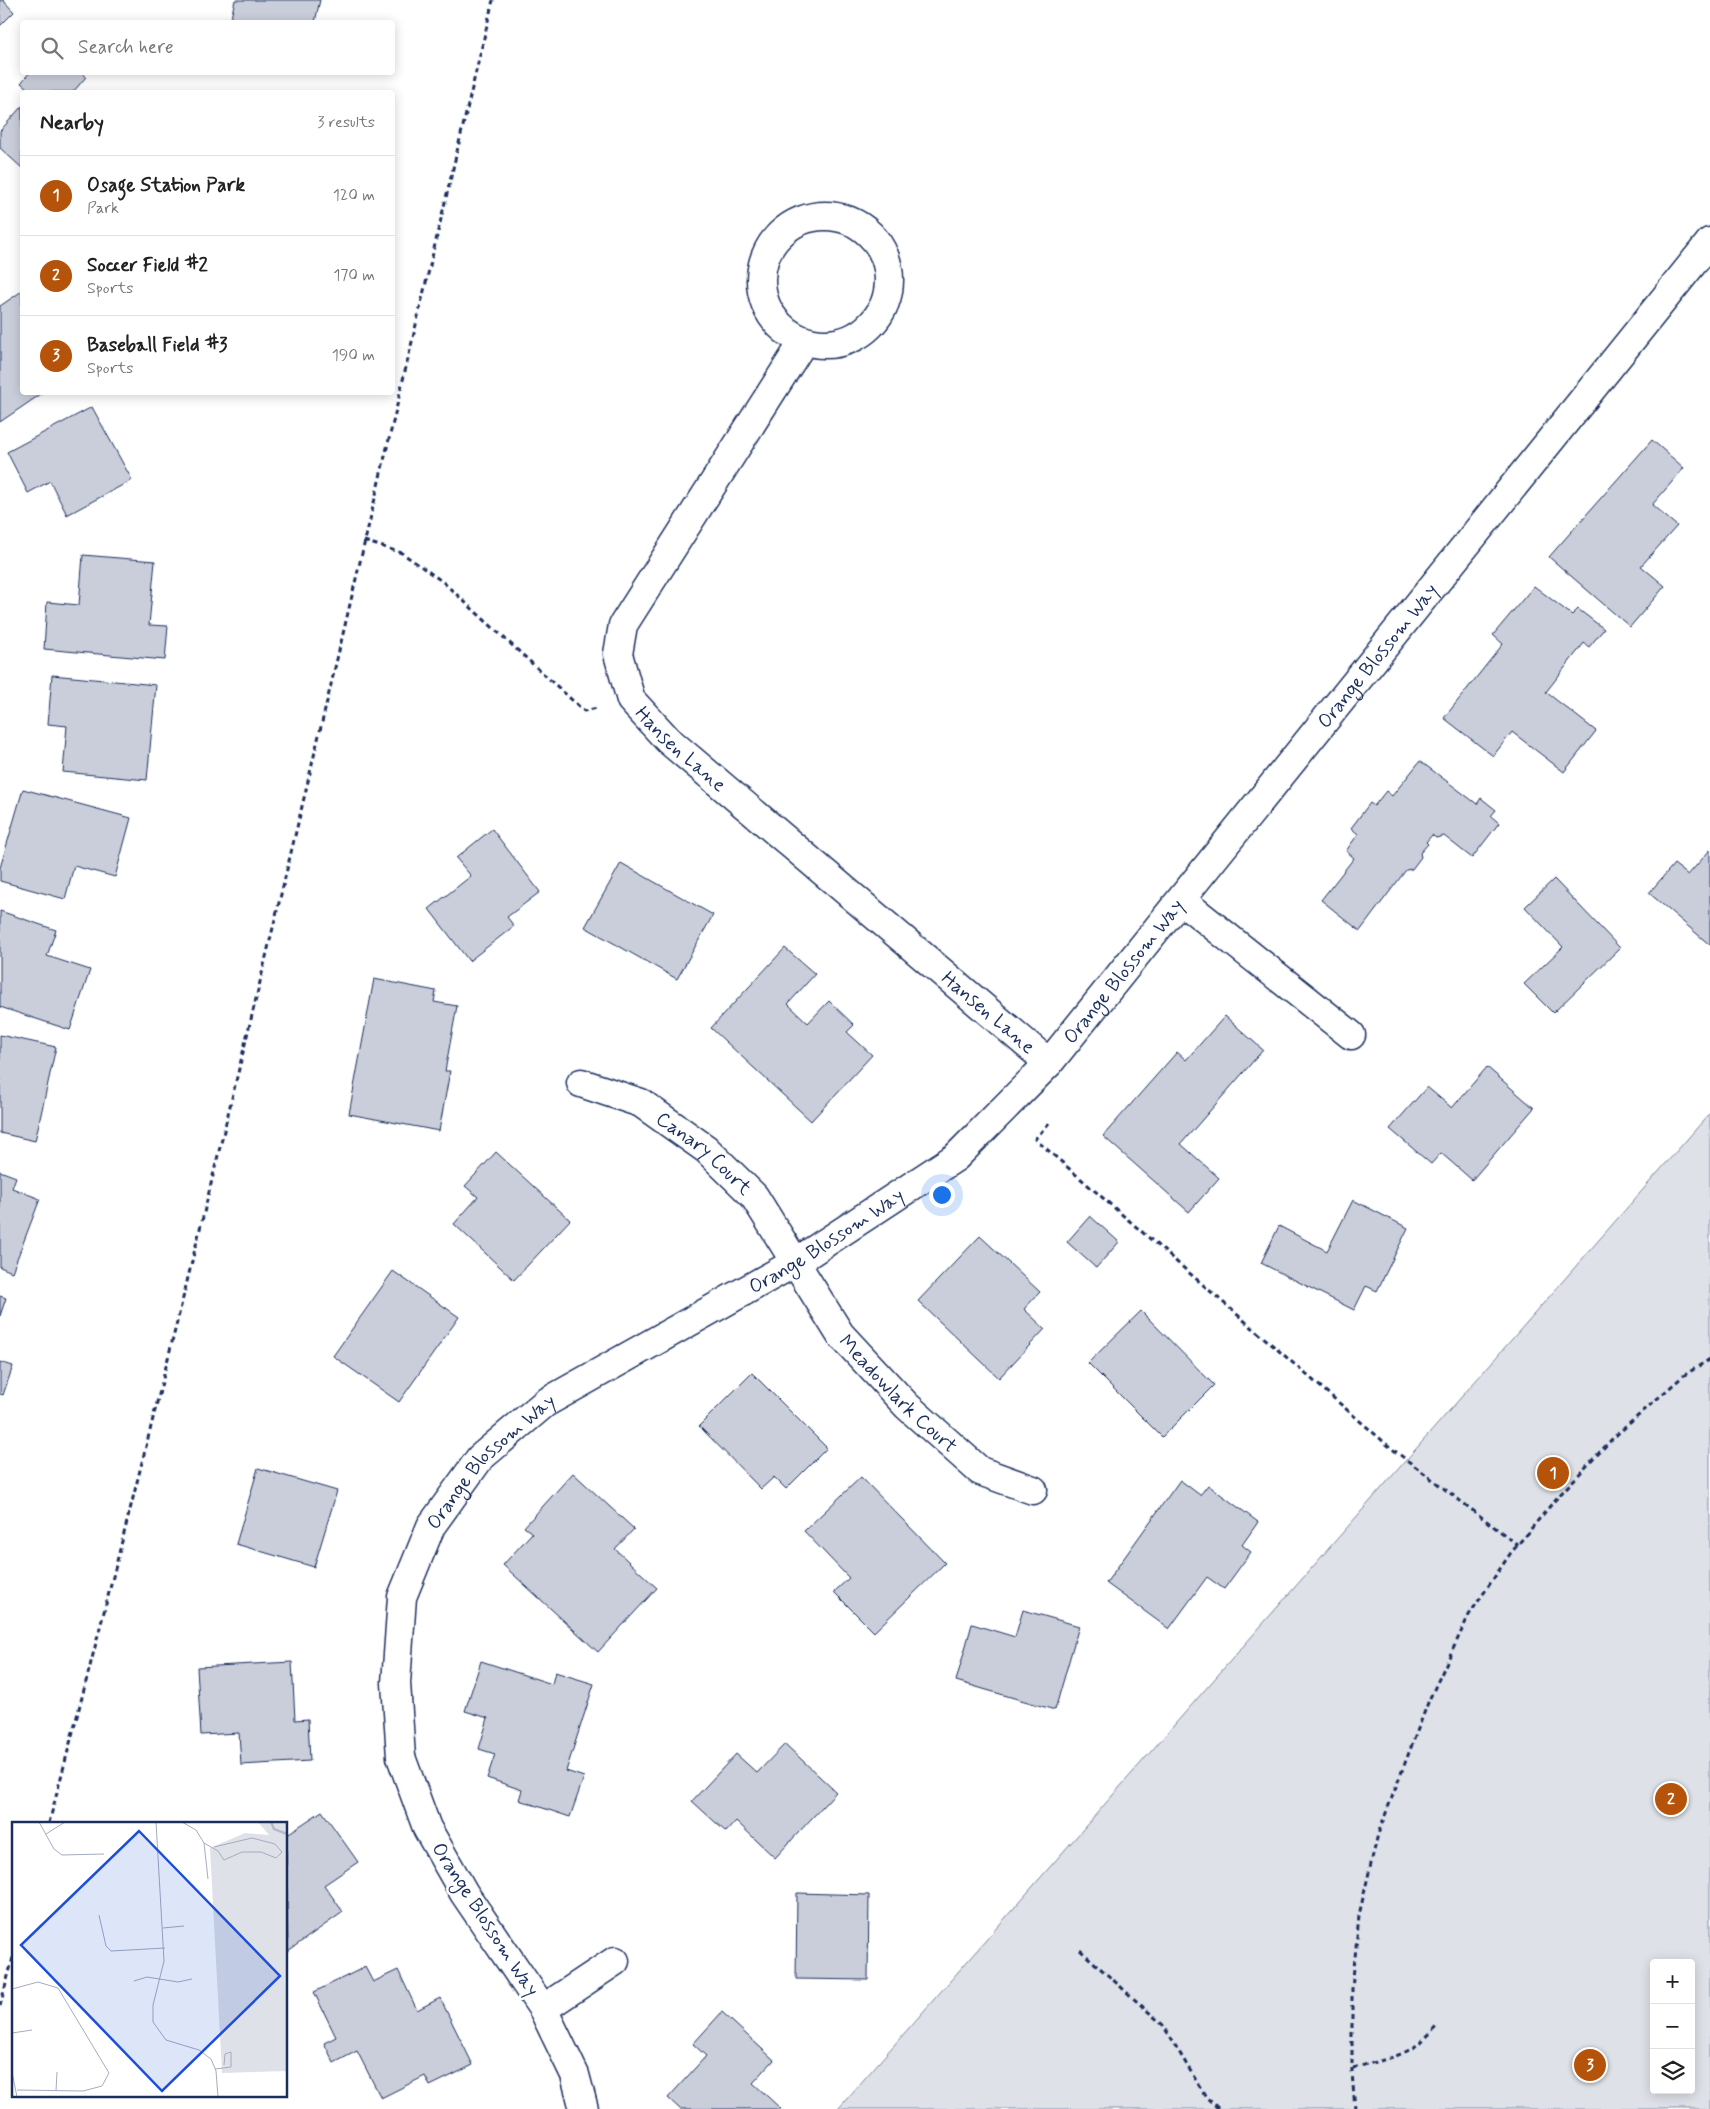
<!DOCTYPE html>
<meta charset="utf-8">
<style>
:root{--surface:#fff;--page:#f2f2f2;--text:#222;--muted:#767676;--line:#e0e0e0;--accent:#b45309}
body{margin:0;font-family:Mynerve,sans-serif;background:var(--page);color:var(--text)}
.controls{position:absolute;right:15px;bottom:15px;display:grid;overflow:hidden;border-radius:5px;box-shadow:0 2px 12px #0003}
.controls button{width:45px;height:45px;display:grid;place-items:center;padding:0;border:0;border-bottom:1px solid var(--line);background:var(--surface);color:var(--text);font:25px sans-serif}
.you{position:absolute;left:941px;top:1194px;width:18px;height:18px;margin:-12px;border:4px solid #fff;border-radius:50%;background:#1a73e8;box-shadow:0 0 0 8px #1a73e833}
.badge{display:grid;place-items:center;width:32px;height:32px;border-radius:50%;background:var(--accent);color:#fff;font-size:16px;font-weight:700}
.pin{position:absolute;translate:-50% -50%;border:2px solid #fff;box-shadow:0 1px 5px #0006}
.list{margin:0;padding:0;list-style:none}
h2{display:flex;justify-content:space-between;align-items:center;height:65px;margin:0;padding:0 20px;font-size:21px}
h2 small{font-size:16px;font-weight:400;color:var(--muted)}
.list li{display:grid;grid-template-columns:32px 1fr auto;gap:15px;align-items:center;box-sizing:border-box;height:80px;padding:0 20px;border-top:1px solid var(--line)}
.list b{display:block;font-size:19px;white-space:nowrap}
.list p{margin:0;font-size:16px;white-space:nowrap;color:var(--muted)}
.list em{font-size:16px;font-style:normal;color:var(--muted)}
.icon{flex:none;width:28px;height:28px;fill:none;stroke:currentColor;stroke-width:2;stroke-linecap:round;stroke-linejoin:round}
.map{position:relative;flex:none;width:1710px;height:2109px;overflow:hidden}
.search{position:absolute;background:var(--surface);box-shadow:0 2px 12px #0003;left:20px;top:20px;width:375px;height:55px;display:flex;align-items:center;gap:12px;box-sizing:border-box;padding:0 18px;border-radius:5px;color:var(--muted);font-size:19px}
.panel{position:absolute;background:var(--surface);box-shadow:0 2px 12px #0003;left:20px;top:90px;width:375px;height:305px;border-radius:5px}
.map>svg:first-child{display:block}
.green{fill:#dee1e7;stroke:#7c88a2;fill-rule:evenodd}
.building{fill:#caceda;stroke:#1b2f5e}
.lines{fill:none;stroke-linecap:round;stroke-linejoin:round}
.minor-casing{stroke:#1b2f5e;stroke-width:31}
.path{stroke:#1b2f5e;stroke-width:3;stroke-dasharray:5 4;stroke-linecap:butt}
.minor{stroke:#fff;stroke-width:28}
.labels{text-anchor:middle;stroke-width:5;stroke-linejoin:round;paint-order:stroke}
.street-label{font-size:20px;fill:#1b2f5e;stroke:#fff}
.inset-river{fill:none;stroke:#b5bbca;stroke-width:2.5}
.inset-road{fill:none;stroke:#a4acbf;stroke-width:1}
.view{fill:#1d4ed8;fill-opacity:0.15;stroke:#1d4ed8;stroke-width:2.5}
.inset-edge{fill:none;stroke:#1b2f5e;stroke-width:2.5}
</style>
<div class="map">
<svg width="1710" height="2109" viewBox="0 0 1710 2109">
<rect width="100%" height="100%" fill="#fff"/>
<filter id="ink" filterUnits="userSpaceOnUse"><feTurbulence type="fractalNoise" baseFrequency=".02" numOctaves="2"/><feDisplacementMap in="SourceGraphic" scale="10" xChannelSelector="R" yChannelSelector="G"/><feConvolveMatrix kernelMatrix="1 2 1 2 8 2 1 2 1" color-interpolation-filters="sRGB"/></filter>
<g filter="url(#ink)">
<path class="green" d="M1710,1113V2109H838ZM1654,1963H1691V2090H1654Z"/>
<path class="building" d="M0,0H3L14,12L0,26Z
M235,0H320L315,22H230Z
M30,72H82L86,77L73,92H32L21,83Z
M22,106V168L0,148V131Z
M22,291V392H44L0,422V306Z
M92,407L132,480L67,515L50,481L28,493L7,452Z
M1652,440L1684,468L1652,505L1677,526L1641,566L1665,586L1630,627L1549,557Z
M83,555L155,561L149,625L168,626L165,660L44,649L47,602L79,605Z
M1534,586L1572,615L1578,609L1604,629L1589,647L1584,643L1546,692L1596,731L1564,772L1512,732L1493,756L1444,718L1503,644L1493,635Z
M52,675L156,685L147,780L63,772L67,726L48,724Z
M1420,761L1477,804L1481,798L1496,810L1491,816L1499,823L1472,858L1444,836L1436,838L1432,835L1426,842L1428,844L1420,853L1421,857L1412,869L1406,870L1360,931L1321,900L1354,858L1346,851L1358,834L1351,828L1370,803L1374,806L1386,791L1392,796Z
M23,789L131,818L115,877L74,866L65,899L0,881V868Z
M492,829L540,892L507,917L514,926L469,961L429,909L471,876L456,858Z
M1710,850V945L1649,893L1674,864L1688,875Z
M621,863L713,915L677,979L585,927Z
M1554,879L1620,948L1553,1013L1524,984L1563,947L1525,907Z
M0,911L56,930L47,956L90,970L70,1030L0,1007Z
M785,948L815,974L788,1004L808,1023L829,1001L854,1025L847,1032L872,1055L811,1121L711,1028Z
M374,979L436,991L434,1002L457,1006L445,1071H450L439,1131L349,1114Z
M1225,1016L1263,1050L1181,1144L1219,1178L1189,1212L1103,1136L1177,1052L1186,1060Z
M0,1035L56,1047L35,1141L0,1133Z
M1487,1067L1534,1108L1472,1180L1441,1153L1431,1164L1390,1129L1427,1087L1452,1108Z
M496,1152L570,1220L514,1280L454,1224L478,1197L465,1186Z
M0,1171L16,1177L12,1188L40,1199L12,1272L0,1267Z
M1353,1200L1408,1228L1377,1291L1366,1286L1354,1310L1261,1263L1279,1226L1327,1251Z
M1090,1216L1119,1242L1096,1268L1067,1242Z
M980,1236L1040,1292L1024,1309L1045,1329L999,1378L918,1301Z
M393,1271L459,1317L399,1402L333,1356Z
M0,1296L6,1298L0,1316Z
M1141,1311L1214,1385L1162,1437L1088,1363Z
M0,1362L13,1366L3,1395L0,1394Z
M752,1373L827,1448L786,1489L774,1477L761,1489L699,1426Z
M258,1468L337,1491L314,1567L236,1544Z
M573,1473L634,1529L615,1549L657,1588L598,1652L503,1565L532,1533L524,1527Z
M861,1477L945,1563L874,1632L834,1592L849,1578L804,1531Z
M1180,1480L1200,1495L1208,1485L1258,1522L1242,1545L1251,1552L1224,1589L1207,1577L1169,1629L1106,1583Z
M1023,1610L1079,1626L1055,1710L956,1681L972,1624L1015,1637Z
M481,1661L552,1684L555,1672L594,1684L566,1771L584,1777L570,1817L519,1800L522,1790L487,1778L495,1754L479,1749L488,1718L465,1711Z
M292,1662L295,1720L308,1719L310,1761L241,1765L239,1733L201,1735L197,1667Z
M785,1744L836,1792L775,1858L736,1821L726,1832L692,1801L736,1754L757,1773Z
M322,1811L358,1862L324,1885L343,1912L288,1951L286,1835Z
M797,1893L869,1895L868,1980L796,1979Z
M365,1967L373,1982L398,1970L417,2010L440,1998L473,2065L430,2086L425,2076L381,2098L357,2051L334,2063L324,2043L336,2037L314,1992Z
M722,2012L774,2060L753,2083L781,2109H680L668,2098L706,2056L693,2044Z"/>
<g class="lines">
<g class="minor-casing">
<g id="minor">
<circle cx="825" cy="280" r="64"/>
<path id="s1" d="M804,341L623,625L618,654L631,700L668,740L1049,1063"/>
<path d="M1181,900L1351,1035"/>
<path id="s2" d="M581,1083L641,1103L706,1149L754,1196L840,1334L907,1406L980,1471L1033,1490"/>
<path d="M543,2009L615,1961"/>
<path id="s3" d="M584,2109L575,2075L543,2009L464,1893L427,1828L401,1757L396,1683L402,1597L431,1526L480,1458L545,1403L796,1262L956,1157L1049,1063L1710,242"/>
</g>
</g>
<path class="path" d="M364,541L402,553L443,582L584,711L597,708
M1049,1123L1035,1139L1391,1448L1518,1545
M49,1823C209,1218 348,608 493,0
M1080,1950L1163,2025L1206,2097L1219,2109
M0,2006L14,1954
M1353,2068C1389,2058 1415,2056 1438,2023
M1355,2109L1352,2072V1989L1359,1915L1378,1834L1429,1700L1469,1615L1510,1554L1555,1500L1613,1438L1683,1376L1710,1359"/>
<use href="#minor" class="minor"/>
</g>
</g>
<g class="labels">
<g class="street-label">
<text dy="7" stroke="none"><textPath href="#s3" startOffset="1940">Orange Blossom Way</textPath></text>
<text dy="7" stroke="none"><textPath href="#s1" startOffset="484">Hansen Lane</textPath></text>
<text dy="7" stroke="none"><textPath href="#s3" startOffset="1535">Orange Blossom Way</textPath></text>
<text dy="7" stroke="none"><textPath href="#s1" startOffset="889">Hansen Lane</textPath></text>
<text dy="7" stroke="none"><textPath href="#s2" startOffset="144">Canary Court</textPath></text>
<text dy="7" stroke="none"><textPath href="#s3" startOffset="1130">Orange Blossom Way</textPath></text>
<text dy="7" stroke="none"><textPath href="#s2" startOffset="456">Meadowlark Court</textPath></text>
<text dy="7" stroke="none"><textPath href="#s3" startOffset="725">Orange Blossom Way</textPath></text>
<text transform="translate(486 1919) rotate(57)" y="7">Orange Blossom Way</text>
</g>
</g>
<g transform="translate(12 1822)">
<rect width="275" height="275" fill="#fff"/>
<path d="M246,0H275V249L210,251L198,26L233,11L257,13Z" fill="#dee1e7"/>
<path class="inset-river" d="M259,0L262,7L275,12"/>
<path class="inset-road" d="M27,0L42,27L50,33L92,32M144,0L152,139L141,183V200L154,218L187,228L199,237L204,249L206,275M170,0L184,8L192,21L196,57M34,12L53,0M192,21L206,29L212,38L230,30H249L264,36L270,30L263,22L240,16L202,25M87,93L94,124L99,129L153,126M151,106L172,104M122,159L135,155L166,160L180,157M0,167L26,160L46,166L97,251L90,264L71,269L5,268M0,211L20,208M203,247L219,245V230L213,232L212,243M0,250L5,275M44,269L45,250"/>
<path class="view" d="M127,9L268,154L150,269L9,123Z"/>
<rect width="275" height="275" class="inset-edge"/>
</g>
</svg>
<div class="controls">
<button>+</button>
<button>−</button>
<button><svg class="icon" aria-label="layers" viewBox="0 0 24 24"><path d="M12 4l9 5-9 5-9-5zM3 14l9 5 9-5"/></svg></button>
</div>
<div class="you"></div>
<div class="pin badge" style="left:1553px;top:1473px">1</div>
<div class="pin badge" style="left:1671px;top:1799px">2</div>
<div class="pin badge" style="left:1590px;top:2065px">3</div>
<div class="search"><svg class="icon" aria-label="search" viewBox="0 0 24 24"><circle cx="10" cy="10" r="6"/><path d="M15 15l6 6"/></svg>Search here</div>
<section class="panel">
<h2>Nearby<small>3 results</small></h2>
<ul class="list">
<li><span class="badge">1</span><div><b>Osage Station Park</b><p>Park</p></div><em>120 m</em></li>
<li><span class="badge">2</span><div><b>Soccer Field #2</b><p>Sports</p></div><em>170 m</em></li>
<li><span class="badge">3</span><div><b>Baseball Field #3</b><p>Sports</p></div><em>190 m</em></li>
</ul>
</section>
</div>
